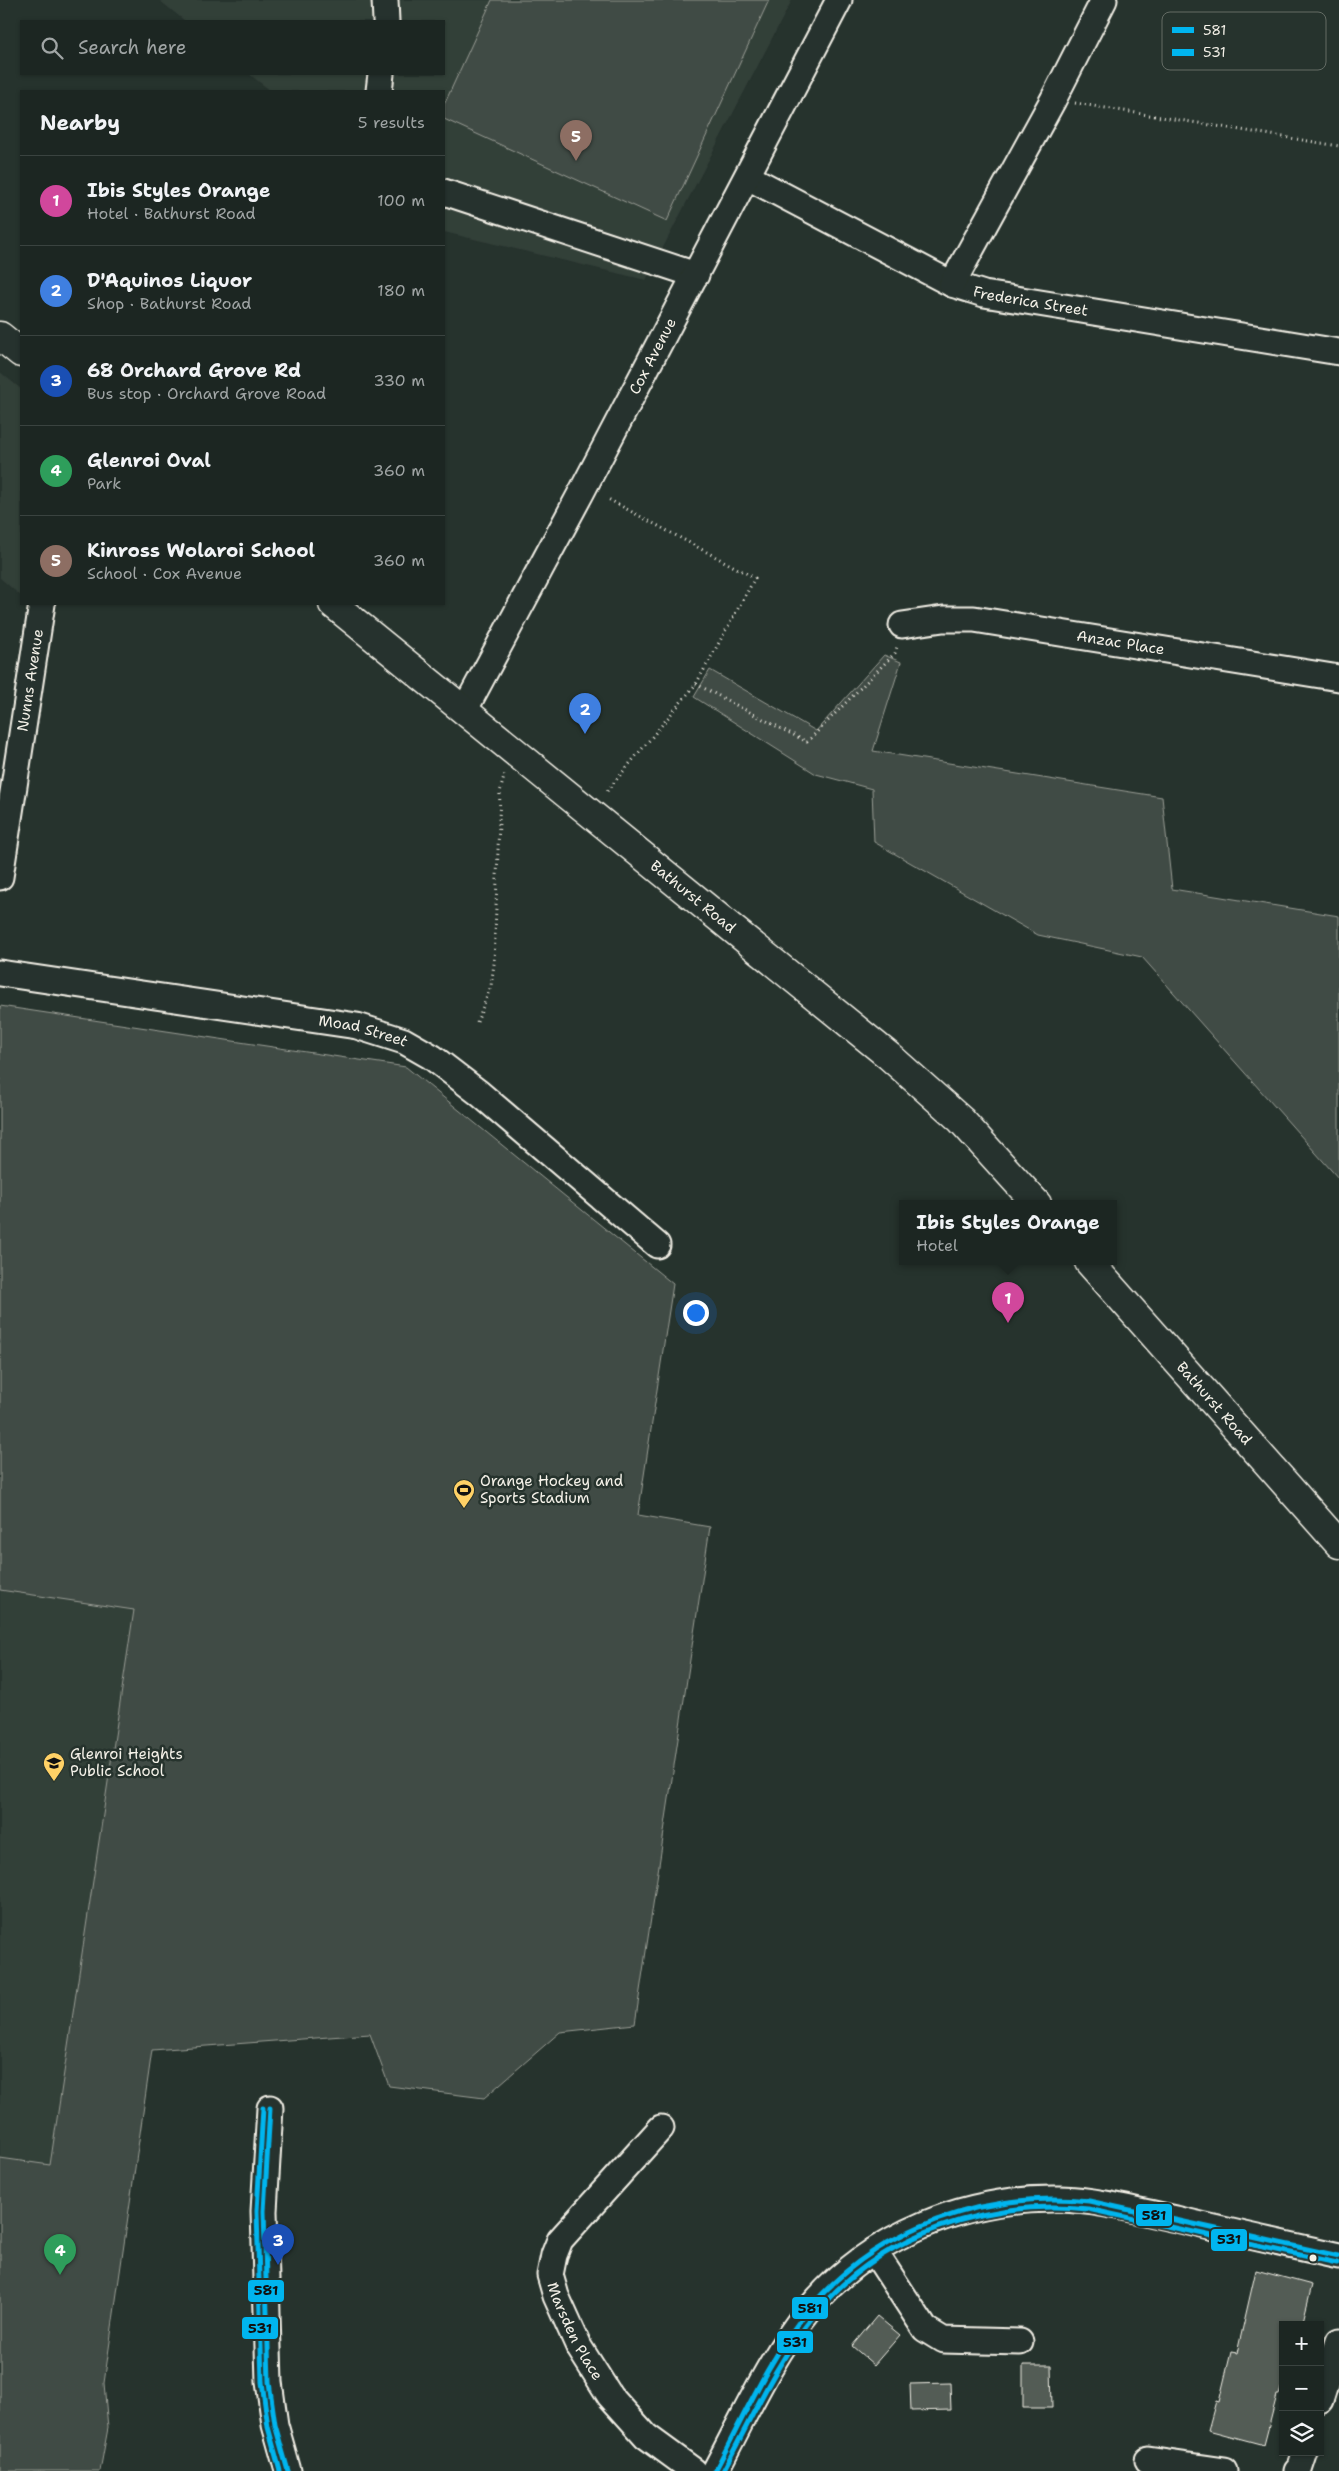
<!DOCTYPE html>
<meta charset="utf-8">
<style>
:root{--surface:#1c2622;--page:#252e2a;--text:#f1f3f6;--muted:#a0a5a5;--line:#3a4340;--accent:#ffd166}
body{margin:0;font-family:"Shantell Sans",sans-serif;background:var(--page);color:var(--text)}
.controls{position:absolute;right:15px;bottom:15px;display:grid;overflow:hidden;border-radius:0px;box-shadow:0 1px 4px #0004}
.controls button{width:45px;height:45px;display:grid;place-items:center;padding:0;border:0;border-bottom:1px solid var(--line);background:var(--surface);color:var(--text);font:25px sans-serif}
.you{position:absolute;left:695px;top:1312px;width:18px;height:18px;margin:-12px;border:4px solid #fff;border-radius:50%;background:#1a73e8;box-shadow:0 0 0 8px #1a73e833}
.badge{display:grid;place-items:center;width:32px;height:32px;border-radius:50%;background:var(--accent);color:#fff;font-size:16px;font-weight:700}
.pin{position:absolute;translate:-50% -41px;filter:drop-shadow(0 1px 2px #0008)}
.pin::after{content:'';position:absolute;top:26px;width:18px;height:15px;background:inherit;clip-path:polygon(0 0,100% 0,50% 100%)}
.popup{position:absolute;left:899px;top:1200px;width:218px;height:65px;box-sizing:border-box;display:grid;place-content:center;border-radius:0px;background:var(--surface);filter:drop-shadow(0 1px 4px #0005);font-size:16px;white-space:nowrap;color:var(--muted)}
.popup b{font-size:19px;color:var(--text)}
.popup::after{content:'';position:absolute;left:50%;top:100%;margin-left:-10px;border:10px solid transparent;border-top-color:var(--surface)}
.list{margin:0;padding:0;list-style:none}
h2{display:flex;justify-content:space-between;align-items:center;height:65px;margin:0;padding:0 20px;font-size:21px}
h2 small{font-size:16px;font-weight:400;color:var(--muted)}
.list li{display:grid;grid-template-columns:32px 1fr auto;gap:15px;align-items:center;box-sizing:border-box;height:90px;padding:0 20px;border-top:1px solid var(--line)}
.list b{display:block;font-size:19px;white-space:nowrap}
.list p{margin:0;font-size:16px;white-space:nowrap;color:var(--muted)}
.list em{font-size:16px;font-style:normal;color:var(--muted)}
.icon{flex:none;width:28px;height:28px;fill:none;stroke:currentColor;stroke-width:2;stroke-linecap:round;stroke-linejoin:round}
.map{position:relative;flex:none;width:1339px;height:2471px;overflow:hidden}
.search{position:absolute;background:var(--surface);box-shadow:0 1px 4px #0004;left:20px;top:20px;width:425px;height:55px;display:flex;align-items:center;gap:12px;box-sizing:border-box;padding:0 18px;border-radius:0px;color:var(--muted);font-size:19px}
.panel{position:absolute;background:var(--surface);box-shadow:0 1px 4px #0004;left:20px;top:90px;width:425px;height:515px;border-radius:0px}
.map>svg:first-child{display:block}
.built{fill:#333f39}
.green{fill:#414b45;stroke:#9a9e96}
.building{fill:#525c55;stroke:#f4f1e8}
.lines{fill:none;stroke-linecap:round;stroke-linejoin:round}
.minor-casing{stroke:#f4f1e8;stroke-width:29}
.highway-casing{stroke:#f4f1e8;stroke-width:31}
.path{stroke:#f4f1e8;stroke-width:3;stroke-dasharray:1 4;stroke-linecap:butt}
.minor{stroke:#26332d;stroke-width:25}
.highway{stroke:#26332d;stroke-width:28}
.bus-1-casing{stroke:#26332d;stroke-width:9}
.bus-2-casing{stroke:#26332d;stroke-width:9}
.bus-1{stroke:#00b5ef;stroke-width:5}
.bus-2{stroke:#00b5ef;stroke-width:5}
.bus-dot{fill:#f4f1e8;stroke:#26332d;stroke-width:2}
.labels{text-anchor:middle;stroke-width:5;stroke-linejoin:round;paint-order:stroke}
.street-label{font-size:15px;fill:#f4f1e8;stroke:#26332d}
.poi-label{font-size:15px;fill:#f4f1e8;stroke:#26332d;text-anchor:start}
.key{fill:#26332d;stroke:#646c65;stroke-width:1}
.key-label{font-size:14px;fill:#f4f1e8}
.line-badge{stroke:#26332d;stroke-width:2}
.pale-badge-label{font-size:14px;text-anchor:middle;font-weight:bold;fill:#111}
</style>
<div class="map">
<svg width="1339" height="2471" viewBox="0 0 1339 2471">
<rect width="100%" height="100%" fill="#26332d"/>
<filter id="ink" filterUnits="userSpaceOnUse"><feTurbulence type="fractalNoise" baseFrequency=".02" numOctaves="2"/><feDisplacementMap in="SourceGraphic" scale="10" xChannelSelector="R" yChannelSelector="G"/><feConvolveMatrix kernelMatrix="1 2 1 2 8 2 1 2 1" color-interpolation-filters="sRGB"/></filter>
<g filter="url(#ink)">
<path class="built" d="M159,0H792L646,280L444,232V91H271L249,74H444V21H185Z
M0,372L21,389V596L0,578Z
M0,1590L134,1610L50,2166L0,2158Z"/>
<path class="green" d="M492,0H769L667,221L444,119V105Z
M884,655L901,662L873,751L1162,797L1172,889L1339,916V1179L1142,957L1038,935L874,842L872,789L816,774L694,697L710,670L816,731Z
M0,1006L406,1067L673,1284L638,1515L710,1527L635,2024L560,2032L484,2098L389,2086L370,2034L152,2050L104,2383L108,2428L100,2471H0V2158L50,2165L134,1610L0,1590Z"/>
<path class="building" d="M1256,2270L1312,2285L1302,2325H1283V2382L1279,2395H1277L1264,2445L1208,2430L1216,2401L1219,2402L1231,2352L1237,2353Z
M877,2316L900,2335L874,2365L852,2346Z
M1023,2365H1051L1052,2408H1023Z
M950,2383L951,2410L911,2411L910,2384Z"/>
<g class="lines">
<g class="minor-casing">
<g id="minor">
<path d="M385,0L386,21"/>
<path d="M379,91L381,74"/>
<path id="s1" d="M748,177L952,284L984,294L1339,352"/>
<path d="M444,192L696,275"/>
<path d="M952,284L1053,100L1104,0"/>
<path id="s2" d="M902,625L943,619H974L1339,678"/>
<path id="s3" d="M464,711L581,493L839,0"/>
<path id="s4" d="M0,877L42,604"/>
<path id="s5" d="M0,973L357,1026L404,1041L432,1057L479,1093L657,1245"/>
<path d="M270,2108L264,2211L269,2382L275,2425L288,2471"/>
<path id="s6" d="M661,2128L560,2240L554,2255L550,2275L556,2296L579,2347L610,2396L646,2436L694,2471"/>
<path d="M874,2251L925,2329L943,2340L1020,2342"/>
<path d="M1320,2401L1339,2341"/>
<path d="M1148,2460L1224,2471"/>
<path d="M715,2471C745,2415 771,2356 811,2307C872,2234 966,2197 1060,2199C1099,2200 1138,2211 1176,2219C1230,2232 1285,2244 1339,2256"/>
<path d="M1297,2471L1299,2470L1305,2452"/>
</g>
</g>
<g class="highway-casing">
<g id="highway">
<path d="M0,336L21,353"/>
<path id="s7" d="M333,604L889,1056L961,1120L1037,1204"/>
<path id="s8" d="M1089,1262L1339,1544"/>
</g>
</g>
<path class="path" d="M1075,103L1339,146
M696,684L807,742L895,653L897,647
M607,791L696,684L755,578L608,499
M477,1022L491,986L494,964L500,792L505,773"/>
<use href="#minor" class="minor"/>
<use href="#highway" class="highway"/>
<g class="bus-1-casing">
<path id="bus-1" d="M270,2108L264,2211L269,2382L275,2425L288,2471
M715,2471C744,2416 770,2356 810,2308C877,2227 987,2190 1089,2201L1339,2256"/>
</g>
<g class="bus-2-casing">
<path id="bus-2" d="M263,2108L257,2211L262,2382L268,2427L280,2471
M723,2471C752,2417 777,2361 815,2314C880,2234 989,2198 1088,2209L1337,2263"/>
</g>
<use href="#bus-1" class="bus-1"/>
<use href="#bus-2" class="bus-2"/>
</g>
</g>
<defs>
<g id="stadium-pin" transform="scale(1.125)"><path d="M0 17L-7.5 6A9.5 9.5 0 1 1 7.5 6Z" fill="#ffd166" stroke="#26332d"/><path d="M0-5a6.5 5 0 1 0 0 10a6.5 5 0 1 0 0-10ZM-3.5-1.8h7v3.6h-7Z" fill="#111"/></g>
<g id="school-pin" transform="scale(1.125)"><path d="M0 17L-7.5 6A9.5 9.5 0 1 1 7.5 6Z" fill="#ffd166" stroke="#26332d"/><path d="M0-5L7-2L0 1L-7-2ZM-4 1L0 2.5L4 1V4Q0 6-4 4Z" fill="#111"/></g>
</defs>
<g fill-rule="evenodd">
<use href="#stadium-pin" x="464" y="1490"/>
<use href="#school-pin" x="54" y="1763"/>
</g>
<circle class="bus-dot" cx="1313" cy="2258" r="4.5"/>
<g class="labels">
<g class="street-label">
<text dy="5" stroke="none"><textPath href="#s1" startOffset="311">Frederica Street</textPath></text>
<text dy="5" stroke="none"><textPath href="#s3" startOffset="402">Cox Avenue</textPath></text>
<text dy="5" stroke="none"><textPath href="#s2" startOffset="221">Anzac Place</textPath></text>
<text dy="5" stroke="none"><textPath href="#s4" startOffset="199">Nunns Avenue</textPath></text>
<text dy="5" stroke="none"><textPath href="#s7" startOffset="464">Bathurst Road</textPath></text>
<text dy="5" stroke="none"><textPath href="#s5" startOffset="368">Moad Street</textPath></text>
<text dy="5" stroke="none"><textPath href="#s8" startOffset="189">Bathurst Road</textPath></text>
<text dy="5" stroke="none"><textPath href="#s6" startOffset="249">Marsden Place</textPath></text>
</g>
<g class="poi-label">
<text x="480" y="1486">Orange Hockey and<tspan x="480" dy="17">Sports Stadium</tspan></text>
<text x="70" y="1759">Glenroi Heights<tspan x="70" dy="17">Public School</tspan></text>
</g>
</g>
<rect x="1162" y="12" width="164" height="58" rx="8" class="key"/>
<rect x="1172" y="27" width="22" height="6" fill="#00b5ef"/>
<rect x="1172" y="49" width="22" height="7" fill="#00b5ef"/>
<g class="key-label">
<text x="1203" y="35">581</text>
<text x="1203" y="57">531</text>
</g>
<g class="line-badge">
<rect x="1135" y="2203" width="38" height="24" rx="5" fill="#00b5ef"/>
<rect x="1210" y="2228" width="38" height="24" rx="5" fill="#00b5ef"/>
<rect x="247" y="2279" width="38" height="24" rx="5" fill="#00b5ef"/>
<rect x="791" y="2296" width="38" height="24" rx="5" fill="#00b5ef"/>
<rect x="241" y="2316" width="38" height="24" rx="5" fill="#00b5ef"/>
<rect x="776" y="2330" width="38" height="24" rx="5" fill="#00b5ef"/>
</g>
<g class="pale-badge-label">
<text x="1154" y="2220">581</text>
<text x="1229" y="2244">531</text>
<text x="266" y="2295">581</text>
<text x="810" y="2313">581</text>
<text x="260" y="2333">531</text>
<text x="795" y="2347">531</text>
</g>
</svg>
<div class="controls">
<button>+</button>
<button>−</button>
<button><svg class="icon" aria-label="layers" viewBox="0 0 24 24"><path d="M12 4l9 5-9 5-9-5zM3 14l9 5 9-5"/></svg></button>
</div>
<div class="you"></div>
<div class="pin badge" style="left:1008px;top:1323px;background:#d1479c">1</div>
<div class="popup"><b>Ibis Styles Orange</b>Hotel</div>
<div class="pin badge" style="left:585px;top:734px;background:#3f7fe0">2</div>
<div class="pin badge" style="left:278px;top:2265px;background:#1a4fb4">3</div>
<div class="pin badge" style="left:60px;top:2275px;background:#2e9e5b">4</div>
<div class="pin badge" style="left:576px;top:161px;background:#8d6e63">5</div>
<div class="search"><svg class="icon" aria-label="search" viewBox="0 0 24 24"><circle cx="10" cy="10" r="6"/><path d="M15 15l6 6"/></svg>Search here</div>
<section class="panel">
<h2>Nearby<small>5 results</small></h2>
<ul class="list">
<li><span class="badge" style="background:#d1479c">1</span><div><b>Ibis Styles Orange</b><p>Hotel · Bathurst Road</p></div><em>100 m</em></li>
<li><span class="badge" style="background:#3f7fe0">2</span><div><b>D'Aquinos Liquor</b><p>Shop · Bathurst Road</p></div><em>180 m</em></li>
<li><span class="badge" style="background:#1a4fb4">3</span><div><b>68 Orchard Grove Rd</b><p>Bus stop · Orchard Grove Road</p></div><em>330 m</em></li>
<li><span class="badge" style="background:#2e9e5b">4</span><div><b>Glenroi Oval</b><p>Park</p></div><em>360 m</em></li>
<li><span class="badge" style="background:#8d6e63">5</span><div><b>Kinross Wolaroi School</b><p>School · Cox Avenue</p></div><em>360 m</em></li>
</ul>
</section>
</div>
